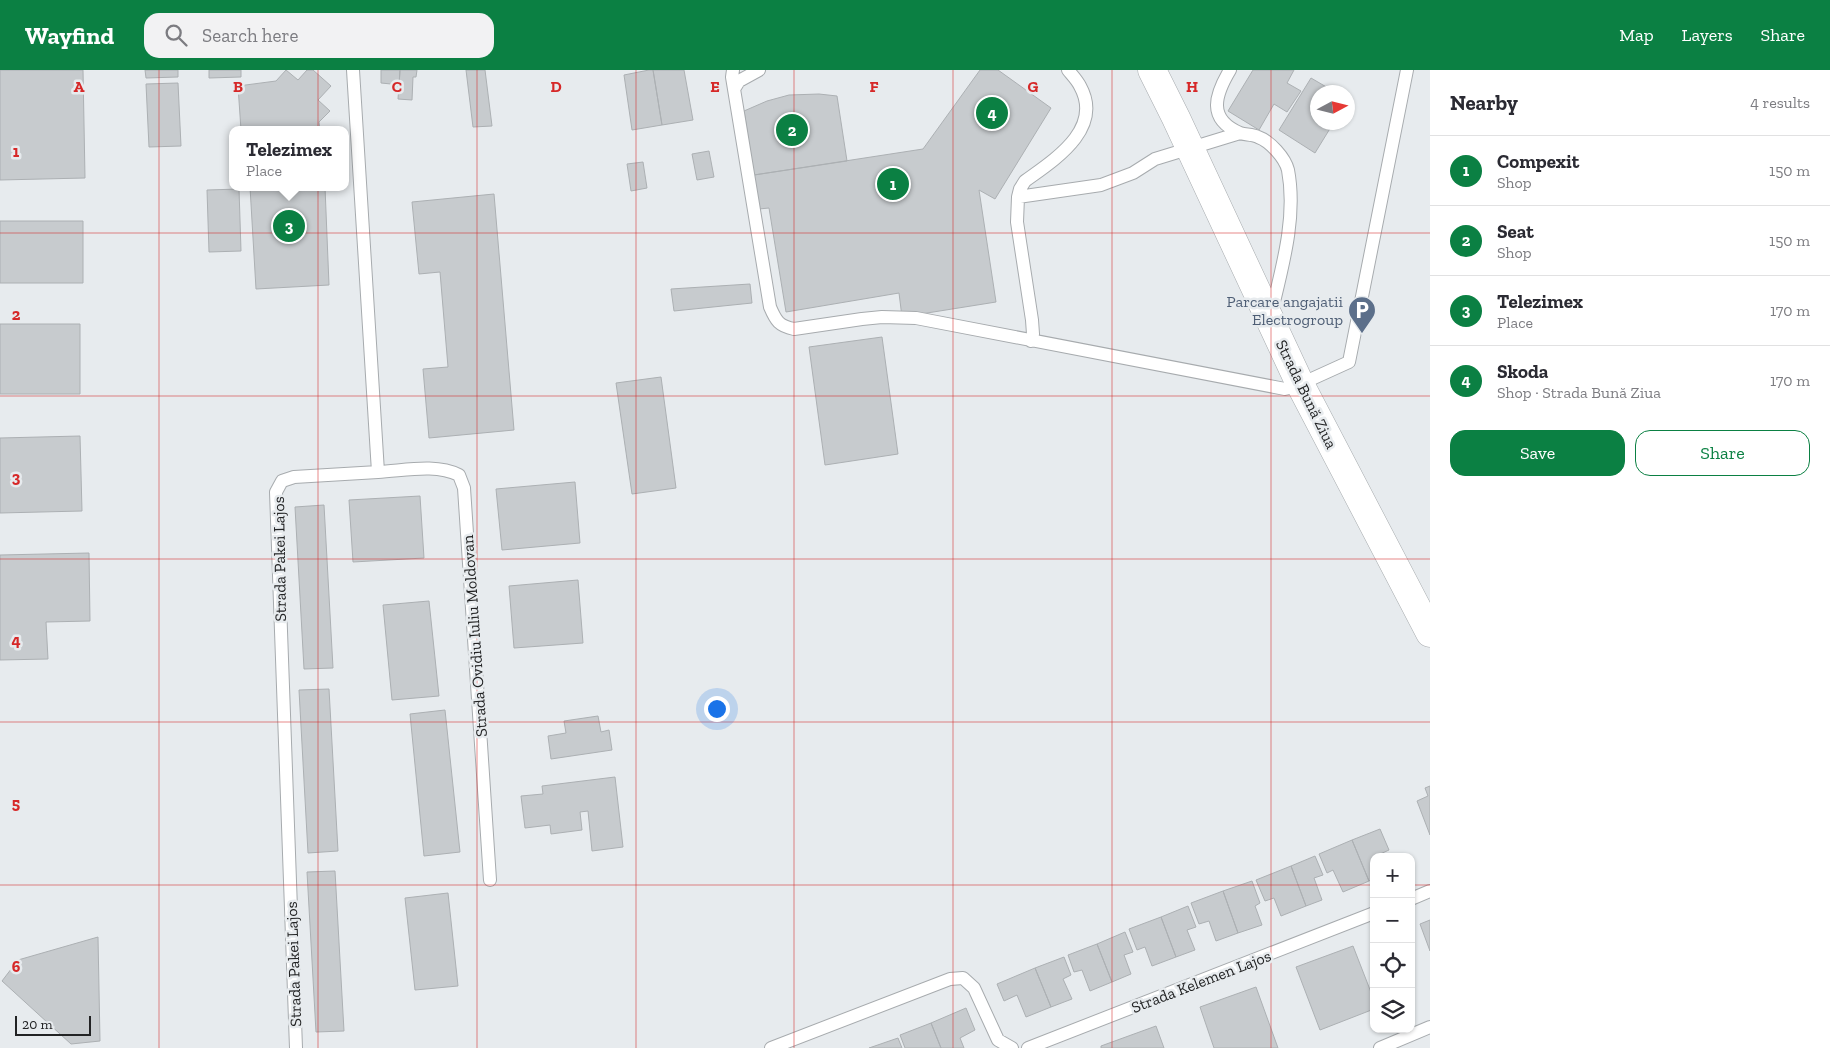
<!DOCTYPE html>
<meta charset="utf-8">
<style>
:root{--surface:#fff;--page:#f2f2f3;--text:#2b2b33;--muted:#7c7c81;--line:#e1e1e2;--accent:#0b8043}
body{margin:0;font-family:"Zilla Slab",serif;background:var(--page);color:var(--text)}
.controls{position:absolute;right:15px;bottom:15px;display:grid;overflow:hidden;border-radius:10px;box-shadow:0 1px 4px #0004}
.controls button{width:45px;height:45px;display:grid;place-items:center;padding:0;border:0;border-bottom:1px solid var(--line);background:var(--surface);color:var(--text);font:25px sans-serif}
.compass{position:absolute;left:1310px;top:15px;width:45px;height:45px;border-radius:50%;background:var(--surface);box-shadow:0 1px 4px #0004;rotate:83deg}
.scale{position:absolute;left:15px;bottom:12px;width:76px;box-sizing:border-box;padding-left:5px;border:2px solid #222324;border-top:0;font-size:14px;line-height:18px;white-space:nowrap;color:#222324;-webkit-text-stroke:4px #e7ebee;paint-order:stroke}
.you{position:absolute;left:716px;top:638px;width:18px;height:18px;margin:-12px;border:4px solid #fff;border-radius:50%;background:#1a73e8;box-shadow:0 0 0 8px #1a73e833}
.badge{display:grid;place-items:center;width:32px;height:32px;border-radius:50%;background:var(--accent);color:#fff;font-size:16px;font-weight:700}
.pin{position:absolute;translate:-50% -50%;border:2px solid #fff;box-shadow:0 1px 5px #0006}
.popup{position:absolute;left:229px;top:56px;width:120px;height:65px;box-sizing:border-box;display:grid;place-content:center;border-radius:10px;background:var(--surface);filter:drop-shadow(0 1px 4px #0005);font-size:16px;white-space:nowrap;color:var(--muted)}
.popup b{font-size:19px;color:var(--text)}
.popup::after{content:'';position:absolute;left:50%;top:100%;margin-left:-10px;border:10px solid transparent;border-top-color:var(--surface)}
.list{margin:0;padding:0;list-style:none}
h2{display:flex;justify-content:space-between;align-items:center;height:65px;margin:0;padding:0 20px;font-size:21px}
h2 small{font-size:16px;font-weight:400;color:var(--muted)}
.list li{display:grid;grid-template-columns:32px 1fr auto;gap:15px;align-items:center;box-sizing:border-box;height:70px;padding:0 20px;border-top:1px solid var(--line)}
.list b{display:block;font-size:19px;white-space:nowrap}
.list p{margin:0;font-size:16px;white-space:nowrap;color:var(--muted)}
.list em{font-size:16px;font-style:normal;color:var(--muted)}
.actions{display:flex;gap:10px;padding:15px 20px}
.actions a{flex:1;padding:11px 0;border:1px solid var(--accent);border-radius:15px;text-align:center;font-size:18px;color:var(--accent)}
.actions .main{background:var(--accent);color:#fff}
.icon{flex:none;width:28px;height:28px;fill:none;stroke:currentColor;stroke-width:2;stroke-linecap:round;stroke-linejoin:round}
.map{position:relative;flex:none;width:1430px;height:978px;overflow:hidden}
header{display:flex;align-items:center;gap:30px;box-sizing:border-box;height:70px;padding:0 25px;background:var(--accent);color:#fff}
header strong{font-size:24px}
nav{display:flex;gap:28px;margin-inline-start:auto;font-size:18px}
.search{width:350px;height:45px;background:var(--page);display:flex;align-items:center;gap:12px;box-sizing:border-box;padding:0 18px;border-radius:15px;color:var(--muted);font-size:19px}
main{display:flex}
aside{flex:1;background:var(--surface)}
.map>svg:first-child{display:block}
.building{fill:#c7cbce;stroke:#acb0b3}
.lines{fill:none;stroke-linecap:round;stroke-linejoin:round}
.lane-casing{stroke:#a7abae;stroke-width:14}
.secondary-casing{stroke:#a7abae;stroke-width:29}
.lane{stroke:#fff;stroke-width:12}
.secondary{stroke:#fff;stroke-width:28}
.grid{fill:none;stroke:#d62828;stroke-width:1;stroke-opacity:0.55}
.labels{text-anchor:middle;stroke-width:5;stroke-linejoin:round;paint-order:stroke}
.service-label{font-size:16px;fill:#4e5e75;stroke:#e7ebee;text-anchor:end}
.street-label{font-size:16px;fill:#222324;stroke:#e7ebee}
.grid-label{font-size:16px;text-anchor:middle;font-weight:bold;fill:#d62828;stroke:#e7ebee;stroke-width:5;stroke-linejoin:round;paint-order:stroke}
</style>
<header>
<strong>Wayfind</strong>
<div class="search"><svg class="icon" aria-label="search" viewBox="0 0 24 24"><circle cx="10" cy="10" r="6"/><path d="M15 15l6 6"/></svg>Search here</div>
<nav><a>Map</a><a>Layers</a><a>Share</a></nav>
</header>
<main>
<div class="map">
<svg width="1430" height="978" viewBox="0 0 1430 978">
<rect width="100%" height="100%" fill="#e7ebee"/>
<path class="building" d="M0,0H83L85,108L0,110Z
M145,0H178V7L146,8Z
M209,0H241V7L209,8Z
M286,0L298,10L307,0H313L331,16L318,30L330,41L319,52L320,60H241L238,16L276,11Z
M381,0H400L399,17L391,16V14L381,13Z
M400,0H417L416,7H413L412,30L398,29Z
M466,0H485L492,56L473,57Z
M649,0H653L662,55L632,60L624,5Z
M653,0H684L693,50L662,55Z
M980,0H998L1051,38L995,129L979,120L996,232L902,247L899,223L786,242L769,138L759,139L754,105L923,79Z
M1253,0H1294L1287,13L1301,21L1287,42L1274,34L1259,60L1228,41Z
M1311,8L1335,22H1318V52H1334L1315,83L1279,60Z
M178,13L181,76L149,77L146,14Z
M819,24L837,26L847,91L754,105L744,41L767,31L789,25Z
M709,81L714,107L697,110L692,84Z
M643,92L647,118L631,121L627,94Z
M250,117H325L329,215L256,219Z
M239,119L241,181L209,182L207,120Z
M494,124L514,360L429,368L423,299L448,297L440,202L419,204L412,132Z
M0,151H83V213H0Z
M750,214L752,233L674,241L671,219Z
M0,254H80V324H0Z
M882,267L898,384L825,395L809,277Z
M661,307L676,418L632,424L616,313Z
M80,366L82,441L0,443V368Z
M575,412L580,473L502,480L496,419Z
M420,426L424,488L353,492L349,430Z
M324,435L333,598L304,599L295,437Z
M89,483L90,551L46,552L48,589L0,590V485Z
M578,510L583,573L514,578L509,516Z
M429,531L439,626L392,630L383,535Z
M329,619L338,781L308,783L299,620Z
M445,640L460,782L424,786L410,644Z
M598,646L601,662L609,660L612,680L551,689L548,666L566,663L564,651Z
M615,707L623,777L592,781L588,741L580,742L582,760L551,764L550,755L525,758L521,726L543,724L542,716Z
M1430,716V765L1417,731L1428,726L1425,718Z
M1380,759L1389,780L1378,785L1379,787H1374V809L1369,811L1352,770Z
M1352,770L1369,811L1343,822L1333,800L1327,803L1319,784Z
M1315,786L1323,805L1314,808L1322,830L1306,836L1291,796Z
M1291,796L1306,836L1281,846L1274,828L1265,831L1256,810Z
M335,801L344,961L316,962L307,802Z
M1252,811L1260,833L1255,836L1262,855L1238,863L1223,821Z
M1223,821L1238,863L1216,871L1209,851L1199,854L1191,833Z
M448,823L458,916L415,920L405,828Z
M1188,836L1196,857L1187,860L1195,880L1176,887L1161,847Z
M1161,847L1176,887L1152,896L1145,877L1137,880L1129,859Z
M1430,850V881L1420,854Z
M1125,862L1133,882L1124,885L1131,904L1112,912L1097,874Z
M98,867L100,971L71,974L2,911L18,890Z
M1097,874L1112,912L1090,921L1082,900L1074,902L1068,885Z
M1353,876L1374,930V939L1320,960L1296,897Z
M1064,887L1071,905L1063,909L1072,929L1051,937L1035,898Z
M1035,898L1051,937L1026,947L1017,925L1004,931L997,914Z
M1256,917L1278,978H1214L1200,937Z
M966,938L975,960L960,968L964,978H941L931,953Z
M931,953L941,978H905L900,965Z
M1156,956L1164,978H1101V976Z
M898,968L902,978H869Z"/>
<g class="lines">
<g class="lane-casing">
<path id="lane" d="M733,0L732,7L770,237C776,251 779,256 794,259L862,249L882,247L916,248L1285,319L1294,317L1349,292L1407,0
M1230,0C1215,25 1207,49 1240,63C1245,65 1252,64 1258,67C1270,71 1285,88 1288,100C1297,147 1282,198 1271,244
M734,19L739,11L759,0
M1018,127L1020,119L1025,111C1054,90 1104,59 1080,16C1077,10 1072,5 1068,0
M1031,271L1033,264L1032,250L1017,152L1018,127L1101,115L1133,103L1155,89L1240,63
M378,402C403,401 435,393 459,405L464,418L490,810
M1411,829L1430,821
M296,978L276,422L282,411L294,407L378,402L353,0
M771,978L950,909L963,908L974,918L998,970L1012,978
M1028,978L1374,843
M1380,978L1430,957"/>
</g>
<g class="secondary-casing">
<path id="secondary" d="M1152,0L1176,48L1300,314L1430,563"/>
</g>
<use href="#lane" class="lane"/>
<use href="#secondary" class="secondary"/>
</g>
<path class="grid" d="M159,0V978M318,0V978M477,0V978M636,0V978M794,0V978M953,0V978M1112,0V978M1271,0V978M0,163H1430M0,326H1430M0,489H1430M0,652H1430M0,815H1374M1411,815H1430"/>
<defs>
<g id="parking-pin" transform="scale(1.4375)"><path d="M0 17L-7.5 6A9.5 9.5 0 1 1 7.5 6Z" fill="#5c6f8a" stroke="#e7ebee"/><path d="M-3.5-5.5H1a3.5 3.5 0 0 1 0 7H-1V5.5H-3.5ZM-1-3.4V-.6H.8a1.4 1.4 0 0 0 0-2.8Z" fill="#fff"/></g>
</defs>
<g fill-rule="evenodd">
<use href="#parking-pin" x="1362" y="240"/>
</g>
<g class="labels">
<g class="service-label">
<text x="1343" y="237">Parcare angajatii<tspan x="1343" dy="18">Electrogroup</tspan></text>
</g>
<g class="street-label">
<text transform="translate(1307 324) rotate(64)" y="6">Strada Bună Ziua</text>
<text transform="translate(279 489) rotate(-91)" y="6">Strada Pakei Lajos</text>
<text transform="translate(474 566) rotate(-94)" y="6">Strada Ovidiu Iuliu Moldovan</text>
<text transform="translate(293 894) rotate(-92)" y="6">Strada Pakei Lajos</text>
<text transform="translate(1201 911) rotate(-21)" y="6">Strada Kelemen Lajos</text>
</g>
</g>
<g class="grid-label">
<text x="79" y="22">A</text>
<text x="238" y="22">B</text>
<text x="397" y="22">C</text>
<text x="556" y="22">D</text>
<text x="715" y="22">E</text>
<text x="874" y="22">F</text>
<text x="1033" y="22">G</text>
<text x="1192" y="22">H</text>
<text x="16" y="87">1</text>
<text x="16" y="250">2</text>
<text x="16" y="413">3</text>
<text x="16" y="576">4</text>
<text x="16" y="739">5</text>
<text x="16" y="902">6</text>
</g>
</svg>
<div class="controls">
<button>+</button>
<button>−</button>
<button><svg class="icon" aria-label="locate" viewBox="0 0 24 24"><circle cx="12" cy="12" r="6"/><path d="M12 2v4M12 18v4M2 12h4M18 12h4"/></svg></button>
<button><svg class="icon" aria-label="layers" viewBox="0 0 24 24"><path d="M12 4l9 5-9 5-9-5zM3 14l9 5 9-5"/></svg></button>
</div>
<svg class="compass" viewBox="-18 -18 36 36"><path d="M0-13l5 13h-10z" fill="#e53935"/><path d="M0 13l5-13h-10z" fill="#7c7c81"/></svg>
<div class="scale">20 m</div>
<div class="you"></div>
<div class="pin badge" style="left:893px;top:114px">1</div>
<div class="pin badge" style="left:792px;top:60px">2</div>
<div class="pin badge" style="left:289px;top:156px">3</div>
<div class="popup"><b>Telezimex</b>Place</div>
<div class="pin badge" style="left:992px;top:43px">4</div>
</div>
<aside>
<h2>Nearby<small>4 results</small></h2>
<ul class="list">
<li><span class="badge">1</span><div><b>Compexit</b><p>Shop</p></div><em>150 m</em></li>
<li><span class="badge">2</span><div><b>Seat</b><p>Shop</p></div><em>150 m</em></li>
<li><span class="badge">3</span><div><b>Telezimex</b><p>Place</p></div><em>170 m</em></li>
<li><span class="badge">4</span><div><b>Skoda</b><p>Shop · Strada Bună Ziua</p></div><em>170 m</em></li>
</ul>
<div class="actions"><a class="main">Save</a><a>Share</a></div>
</aside>
</main>
